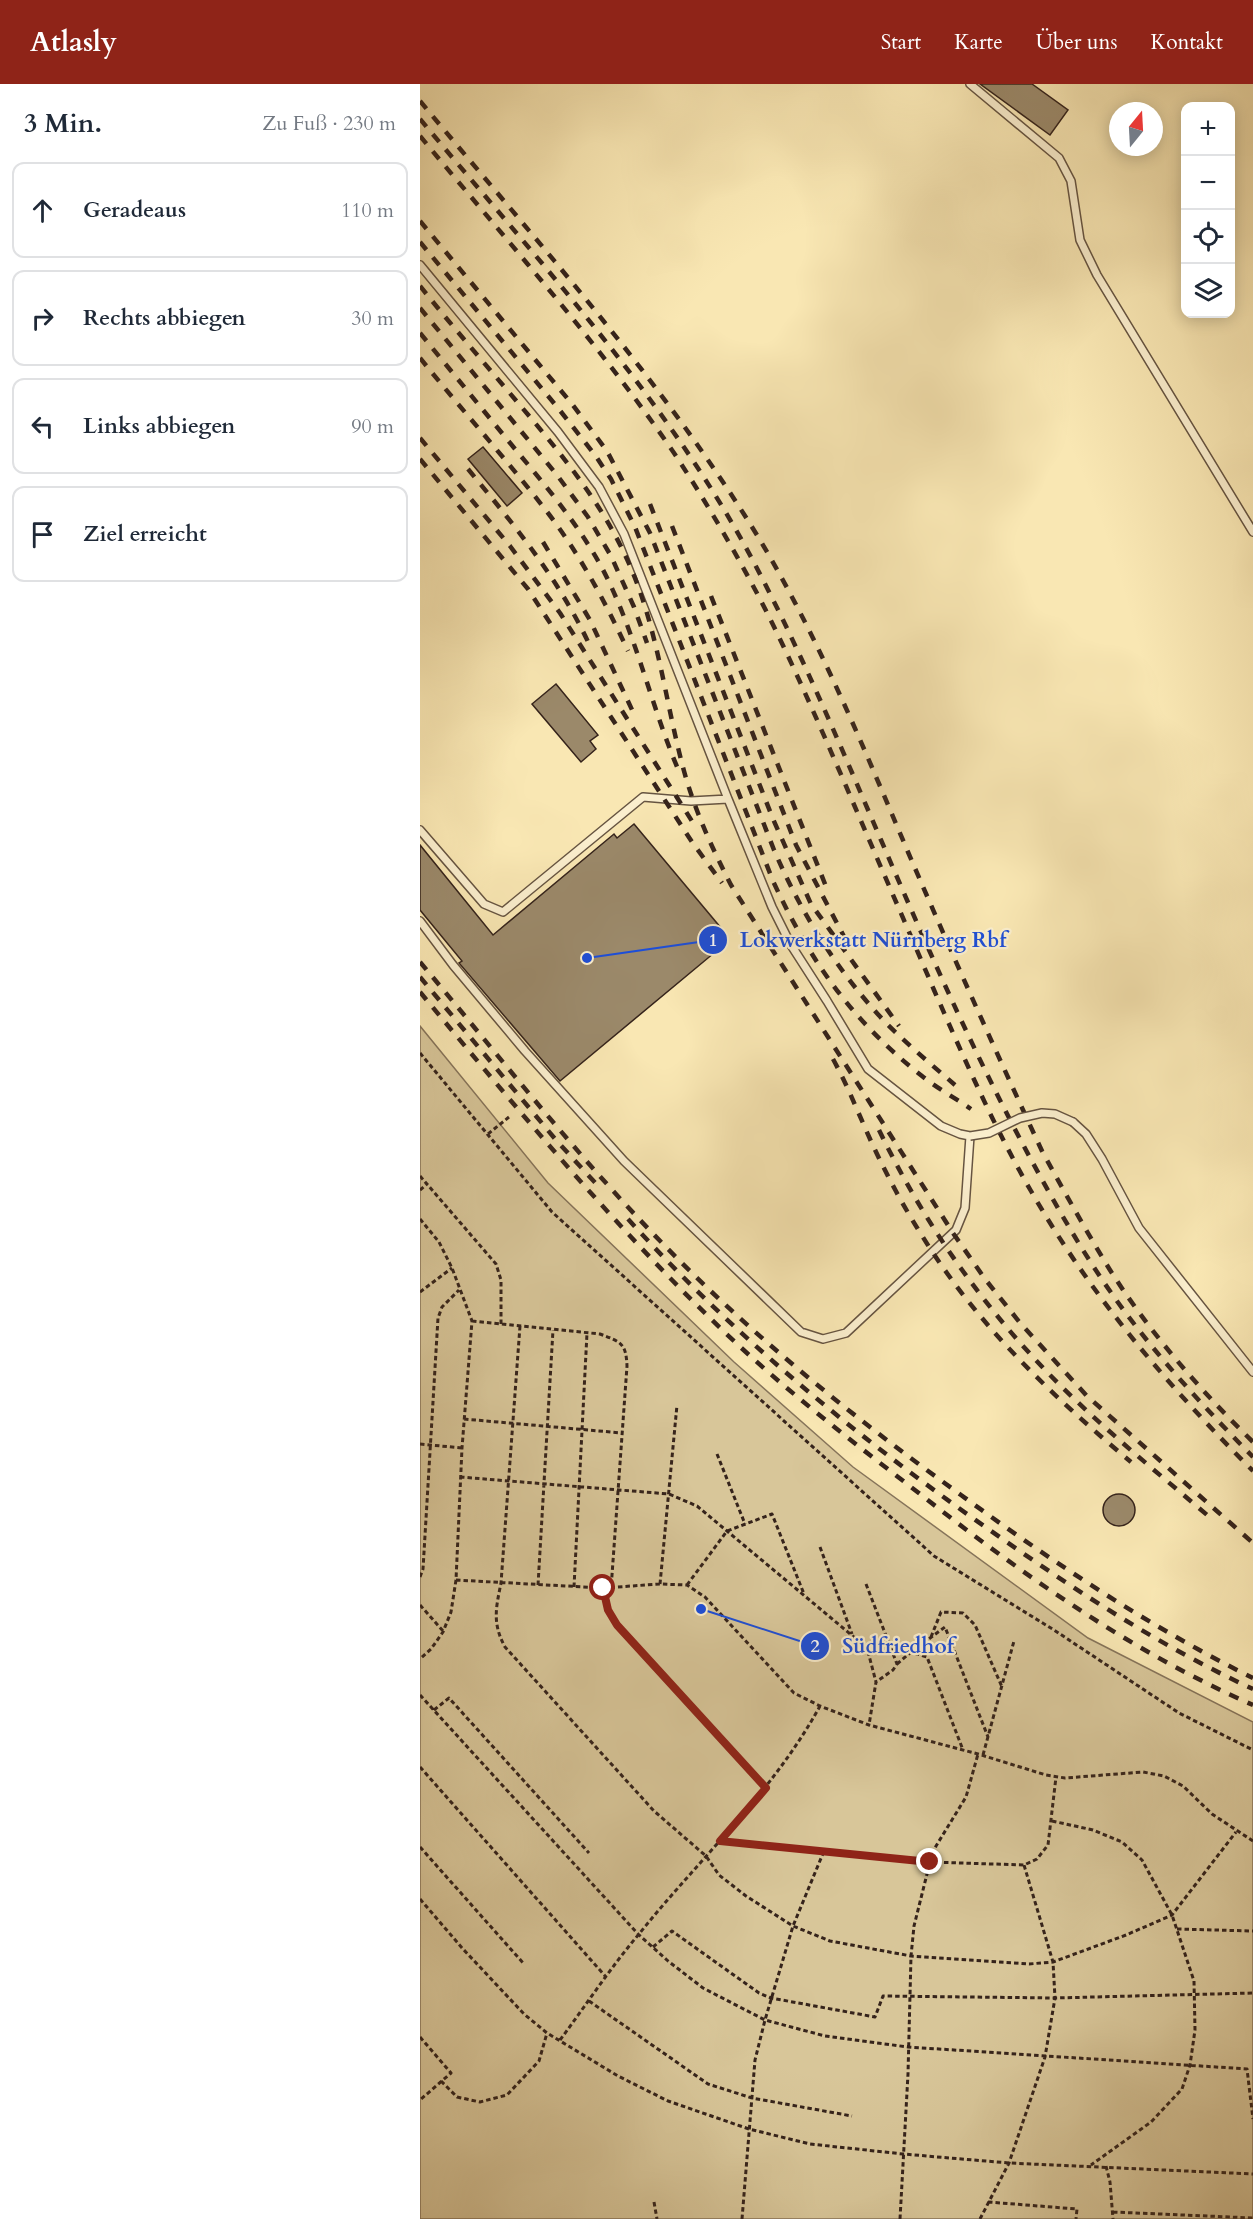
<!DOCTYPE html>
<html lang="de">
<meta charset="utf-8">
<style>
:root{--surface:#fff;--page:#f6f6f7;--text:#1f2937;--muted:#747a83;--line:#e0e1e3;--accent:#8f2418}
body{margin:0;font-family:Cardo,serif;background:var(--page);color:var(--text)}
.controls{position:absolute;right:18px;top:18px;display:grid;overflow:hidden;border-radius:12px;box-shadow:0 3px 15px #0003}
.controls button{width:54px;height:54px;display:grid;place-items:center;padding:0;border:0;border-bottom:2px solid var(--line);background:var(--surface);color:var(--text);font:30px sans-serif}
.compass{position:absolute;left:689px;top:18px;width:54px;height:54px;border-radius:50%;background:var(--surface);box-shadow:0 3px 15px #0003;rotate:18deg}
.stop{position:absolute;width:18px;height:18px;margin:-14px;border:4px solid #8f2418;border-radius:50%;background:#fff}
.stop.end{background:#8f2418;border-color:#fff;box-shadow:0 2px 6px #0008}
.list{margin:0;padding:0;list-style:none}
h2{display:flex;justify-content:space-between;align-items:center;height:78px;margin:0;padding:0 24px;font-size:26px}
h2 small{font-size:20px;font-weight:400;color:var(--muted)}
.list li{display:grid;grid-template-columns:39px 1fr auto;gap:18px;align-items:center;box-sizing:border-box;height:96px;margin:0 12px 12px;padding:0 12px;border:2px solid var(--line);border-radius:12px}
.list b{display:block;font-size:22px;white-space:nowrap}
.list em{font-size:20px;font-style:normal;color:var(--muted)}
.icon{flex:none;width:33px;height:33px;fill:none;stroke:currentColor;stroke-width:2;stroke-linecap:round;stroke-linejoin:round}
.map{position:relative;flex:none;width:833px;height:2135px;overflow:hidden}
header{display:flex;align-items:center;gap:36px;box-sizing:border-box;height:84px;padding:0 30px;background:var(--accent);color:#fff}
header strong{font-size:28px}
nav{display:flex;gap:33px;margin-inline-start:auto;font-size:21px}
main{display:flex}
aside{flex:1;background:var(--surface)}
.map>svg:first-child{display:block}
.green{fill:#d8c699;stroke:#86745a;stroke-width:1.5}
.building{fill:#9b896a;stroke:#35231b;stroke-width:1.5}
.lines{fill:none;stroke-linecap:round;stroke-linejoin:round}
.service-casing{stroke:#665441;stroke-width:10}
.path{stroke:#35231b;stroke-width:3;stroke-dasharray:4.5 3;stroke-linecap:butt}
.service{stroke:#fbefce;stroke-width:7}
.rail{stroke:#35231b;stroke-width:4.5;stroke-dasharray:10 10;stroke-linecap:butt}
.service-bridge-casing{stroke:#665441;stroke-width:10;stroke-linecap:butt}
.service-bridge{stroke:#fbefce;stroke-width:7}
.route{stroke:#8f2418;stroke-width:8}
.leader{fill:none;stroke:#1d4ed8;stroke-width:2}
.callout-dot{fill:#1d4ed8;stroke:#fbefce;stroke-width:2}
.mark-label{font-size:18px;text-anchor:middle;font-weight:bold;fill:#fff}
.callout-label{font-size:21px;text-anchor:middle;font-weight:bold;fill:#1d4ed8;stroke:#fbefce;stroke-width:4.5;stroke-linejoin:round;paint-order:stroke}
</style>
<header>
<strong>Atlasly</strong>
<nav><a>Start</a><a>Karte</a><a>Über uns</a><a>Kontakt</a></nav>
</header>
<main>
<aside>
<h2>3 Min.<small>Zu Fuß · 230 m</small></h2>
<ul class="list">
<li><svg class="icon" aria-label="ahead" viewBox="0 0 24 24"><path d="M12 20V5M6 11l6-6 6 6"/></svg><div><b>Geradeaus</b></div><em>110 m</em></li>
<li><svg class="icon" aria-label="right" viewBox="0 0 24 24"><path d="M7 20v-9h11M14 6l5 5-5 5"/></svg><div><b>Rechts abbiegen</b></div><em>30 m</em></li>
<li><svg class="icon" aria-label="left" viewBox="0 0 24 24"><path d="M17 20v-9H6M10 6l-5 5 5 5"/></svg><div><b>Links abbiegen</b></div><em>90 m</em></li>
<li><svg class="icon" aria-label="arrive" viewBox="0 0 24 24"><path d="M6 21V4h12l-3 4 3 4H6"/></svg><div><b>Ziel erreicht</b></div></li>
</ul>
</aside>
<div class="map">
<svg width="833" height="2135" viewBox="0 0 833 2135">
<rect width="100%" height="100%" fill="#f9e7b3"/>
<filter id="stains"><feTurbulence type="fractalNoise" baseFrequency=".00333" numOctaves="4"/><feColorMatrix values="0 0 0 0 .2 0 0 0 0 .09 0 0 0 0 .02 0 0 0 .5 -.17"/></filter>
<radialGradient id="worn" r=".72"><stop offset=".6" stop-color="#630" stop-opacity="0"/><stop offset="1" stop-color="#630" stop-opacity=".3"/></radialGradient>
<path class="green" d="M0,942L128,1099L314,1278L433,1383L668,1554L833,1638V2135H0Z"/>
<path class="building" d="M560,0H612L648,26L630,51Z
M63,363L102,409L87,422L48,375Z
M136,600L178,651L170,657L176,665L161,678L112,620Z
M214,740L301,844L284,857L294,869L140,997L39,879L42,877L0,826V761L73,851L194,750L197,754Z
M683 1426a16 16 0 1 1 32 0a16 16 0 1 1-32 0Z"/>
<g class="lines">
<g class="service-casing">
<path id="service" d="M550,0L639,74L651,97L660,156L677,191L833,448
M0,181L138,348L179,403L204,450L308,715
M0,746L64,820L83,828L223,713L271,717L308,715L352,823L371,861L407,917L448,985L521,1042L540,1050L550,1052L545,1124L536,1146L426,1249L403,1255L381,1248L204,1077L105,967L33,881L0,837
M653,1038L666,1050L682,1075L719,1144L833,1288"/>
</g>
<path class="path" d="M0,969L132,1128L514,1472L634,1546L759,1629L833,1666
M68,1050L89,1033
M0,1092L76,1180L81,1196V1240
M0,1106L7,1100
M0,1135L19,1158L32,1184L52,1237L42,1364L36,1496L31,1528L23,1548L11,1565L0,1575
M0,1208L32,1184
M52,1237L180,1250C201,1258 206,1259 207,1282L191,1505
M100,1242L81,1499C76,1524 72,1539 85,1563L234,1727L286,1772L299,1791L326,1812L373,1842L410,1857L491,1872L609,1880L633,1878L706,1851L752,1831L816,1748
M44,1335L202,1349
M0,1360L42,1364
M297,1370L325,1440
M40,1393L249,1410L277,1422L447,1564L456,1598L449,1641
M400,1463L432,1550
M0,1493L3,1485L18,1234L22,1223L39,1206
M36,1496L183,1504L188,1526L197,1541L346,1704
M240,1500L257,1321
M446,1500L477,1580L473,1586L456,1598
M118,1501L133,1246
M267,1501L307,1447L352,1430L384,1510
M154,1503L167,1249
M183,1504L240,1500L267,1501L285,1513L374,1609L400,1622L449,1641L558,1670L626,1691L645,1694L723,1688L744,1692L763,1702L792,1730L833,1757
M0,1521L23,1547
M511,1553L521,1528L543,1529L555,1541L582,1603
M491,1568L525,1543L568,1653
M477,1580L491,1568L507,1573L543,1666
M0,1611L218,1850L248,1877L283,1904L345,1936L405,1952L488,1963L827,1985L833,2035
M14,1626L29,1614L169,1769
M563,1671L594,1557
M0,1683L186,1893
M632,1737L673,1746L702,1758L722,1776L752,1831L774,1897L775,1946L770,1981L762,2005L731,2038L671,2081
M300,1757L510,1778L604,1781L617,1775L628,1761L636,1693
M0,1763L104,1880
M0,1815L43,1865L104,1930L127,1949L198,1992L248,2017L329,2045L390,2060L483,2070L589,2079L833,2090
M757,1845L833,1847
M233,1863L252,1847L339,1909L351,1914L455,1933L463,1912L635,1914L833,1909
M169,1917L288,2000L332,2014L432,2032
M0,1953L31,1989L0,2016
M140,1956C166,1921 191,1883 219,1850C280,1774 353,1708 400,1622
M21,1997L37,2013L60,2018L87,2011L119,1977L127,1949
M686,2082L690,2098L693,2135
M234,2118L237,2135
M568,2118L657,2125L656,2135
M693,2128L833,2134
M322,2135L335,1976L345,1936L373,1842L404,1767
M480,2135L488,1990L491,1872L494,1842L510,1778L516,1762L546,1713L558,1670
M560,2135L589,2079L625,1973L635,1914L633,1878L604,1781"/>
<use href="#service" class="service"/>
<path class="rail" d="M0,17C118,159 244,298 340,456C399,555 443,662 488,768C531,868 576,968 622,1067C644,1107 666,1147 690,1186C730,1249 780,1306 833,1358
M0,35C115,173 246,314 331,473C380,565 420,661 461,756C504,856 548,956 599,1053C625,1102 652,1151 683,1197C727,1262 779,1318 833,1373
M0,52C86,156 178,258 254,369C285,416 313,464 339,513C371,575 398,638 426,702C455,770 485,838 514,906C544,974 574,1043 611,1107C671,1212 748,1302 833,1387
M0,137L152,320L187,367L230,449L354,766C382,831 418,888 466,939C488,961 512,981 535,1001
M0,158L138,324L175,371L191,395L215,443L353,797C390,877 432,937 502,992C517,1004 535,1014 551,1025
M0,202C32,242 66,281 99,320C144,373 187,425 213,489C239,553 246,621 264,687C275,727 292,764 311,801L533,1149L565,1195L601,1240L667,1312L833,1459
M0,224L137,391L168,433L191,472L214,523L227,559
M0,249C32,288 63,326 95,365C126,402 157,439 181,482C215,546 230,619 258,685
M0,274C42,326 87,376 128,429C160,471 186,519 208,567
M0,354L90,462L140,529L277,745
M0,375L108,505L272,758L302,799
M48,385C95,442 139,495 170,562
M230,420L353,735L391,820L479,942
M252,442L376,761L430,864
M123,458L170,536L214,630
M291,512L407,805
M0,878C81,974 159,1075 247,1164C337,1256 437,1336 541,1411C634,1479 730,1543 833,1594
M0,893L136,1056L180,1104
M0,908C94,1021 187,1134 292,1236C362,1305 441,1364 518,1424C616,1500 719,1571 833,1621
M413,975C430,1006 442,1039 457,1070C470,1097 485,1125 501,1150C556,1240 631,1311 711,1378
M459,1046C503,1137 560,1219 630,1291C681,1343 738,1389 793,1436
M208,1135C311,1249 429,1346 554,1435C643,1498 733,1559 833,1605"/>
<g class="service-bridge-casing">
<path id="service-bridge" d="M550,1052L569,1049L600,1034L622,1029L635,1030L653,1038"/>
</g>
<use href="#service-bridge" class="service-bridge"/>
</g>
<g class="lines">
<path class="route" d="M183,1504L188,1526L197,1541L346,1704L300,1757L510,1778"/>
</g>
<path class="leader" d="M167 874L293 856M281 1525L395 1562"/>
<g class="callout-dot">
<circle cx="167" cy="874" r="6"/>
<circle cx="281" cy="1525" r="6"/>
<circle cx="293" cy="856" r="15"/>
<circle cx="395" cy="1562" r="15"/>
</g>
<g class="mark-label">
<text x="293" y="862">1</text>
<text x="395" y="1568">2</text>
</g>
<g class="callout-label">
<text x="453" y="863">Lokwerkstatt Nürnberg Rbf</text>
<text x="478" y="1569">Südfriedhof</text>
</g>
<rect width="100%" height="100%" filter="url(#stains)"/>
<rect width="100%" height="100%" fill="url(#worn)"/>
</svg>
<div class="controls">
<button>+</button>
<button>−</button>
<button><svg class="icon" aria-label="locate" viewBox="0 0 24 24"><circle cx="12" cy="12" r="6"/><path d="M12 2v4M12 18v4M2 12h4M18 12h4"/></svg></button>
<button><svg class="icon" aria-label="layers" viewBox="0 0 24 24"><path d="M12 4l9 5-9 5-9-5zM3 14l9 5 9-5"/></svg></button>
</div>
<svg class="compass" viewBox="-18 -18 36 36"><path d="M0-13l5 13h-10z" fill="#e53935"/><path d="M0 13l5-13h-10z" fill="#747a83"/></svg>
<div class="stop" style="left:183px;top:1504px"></div>
<div class="stop end" style="left:510px;top:1778px"></div>
</div>
</main>
